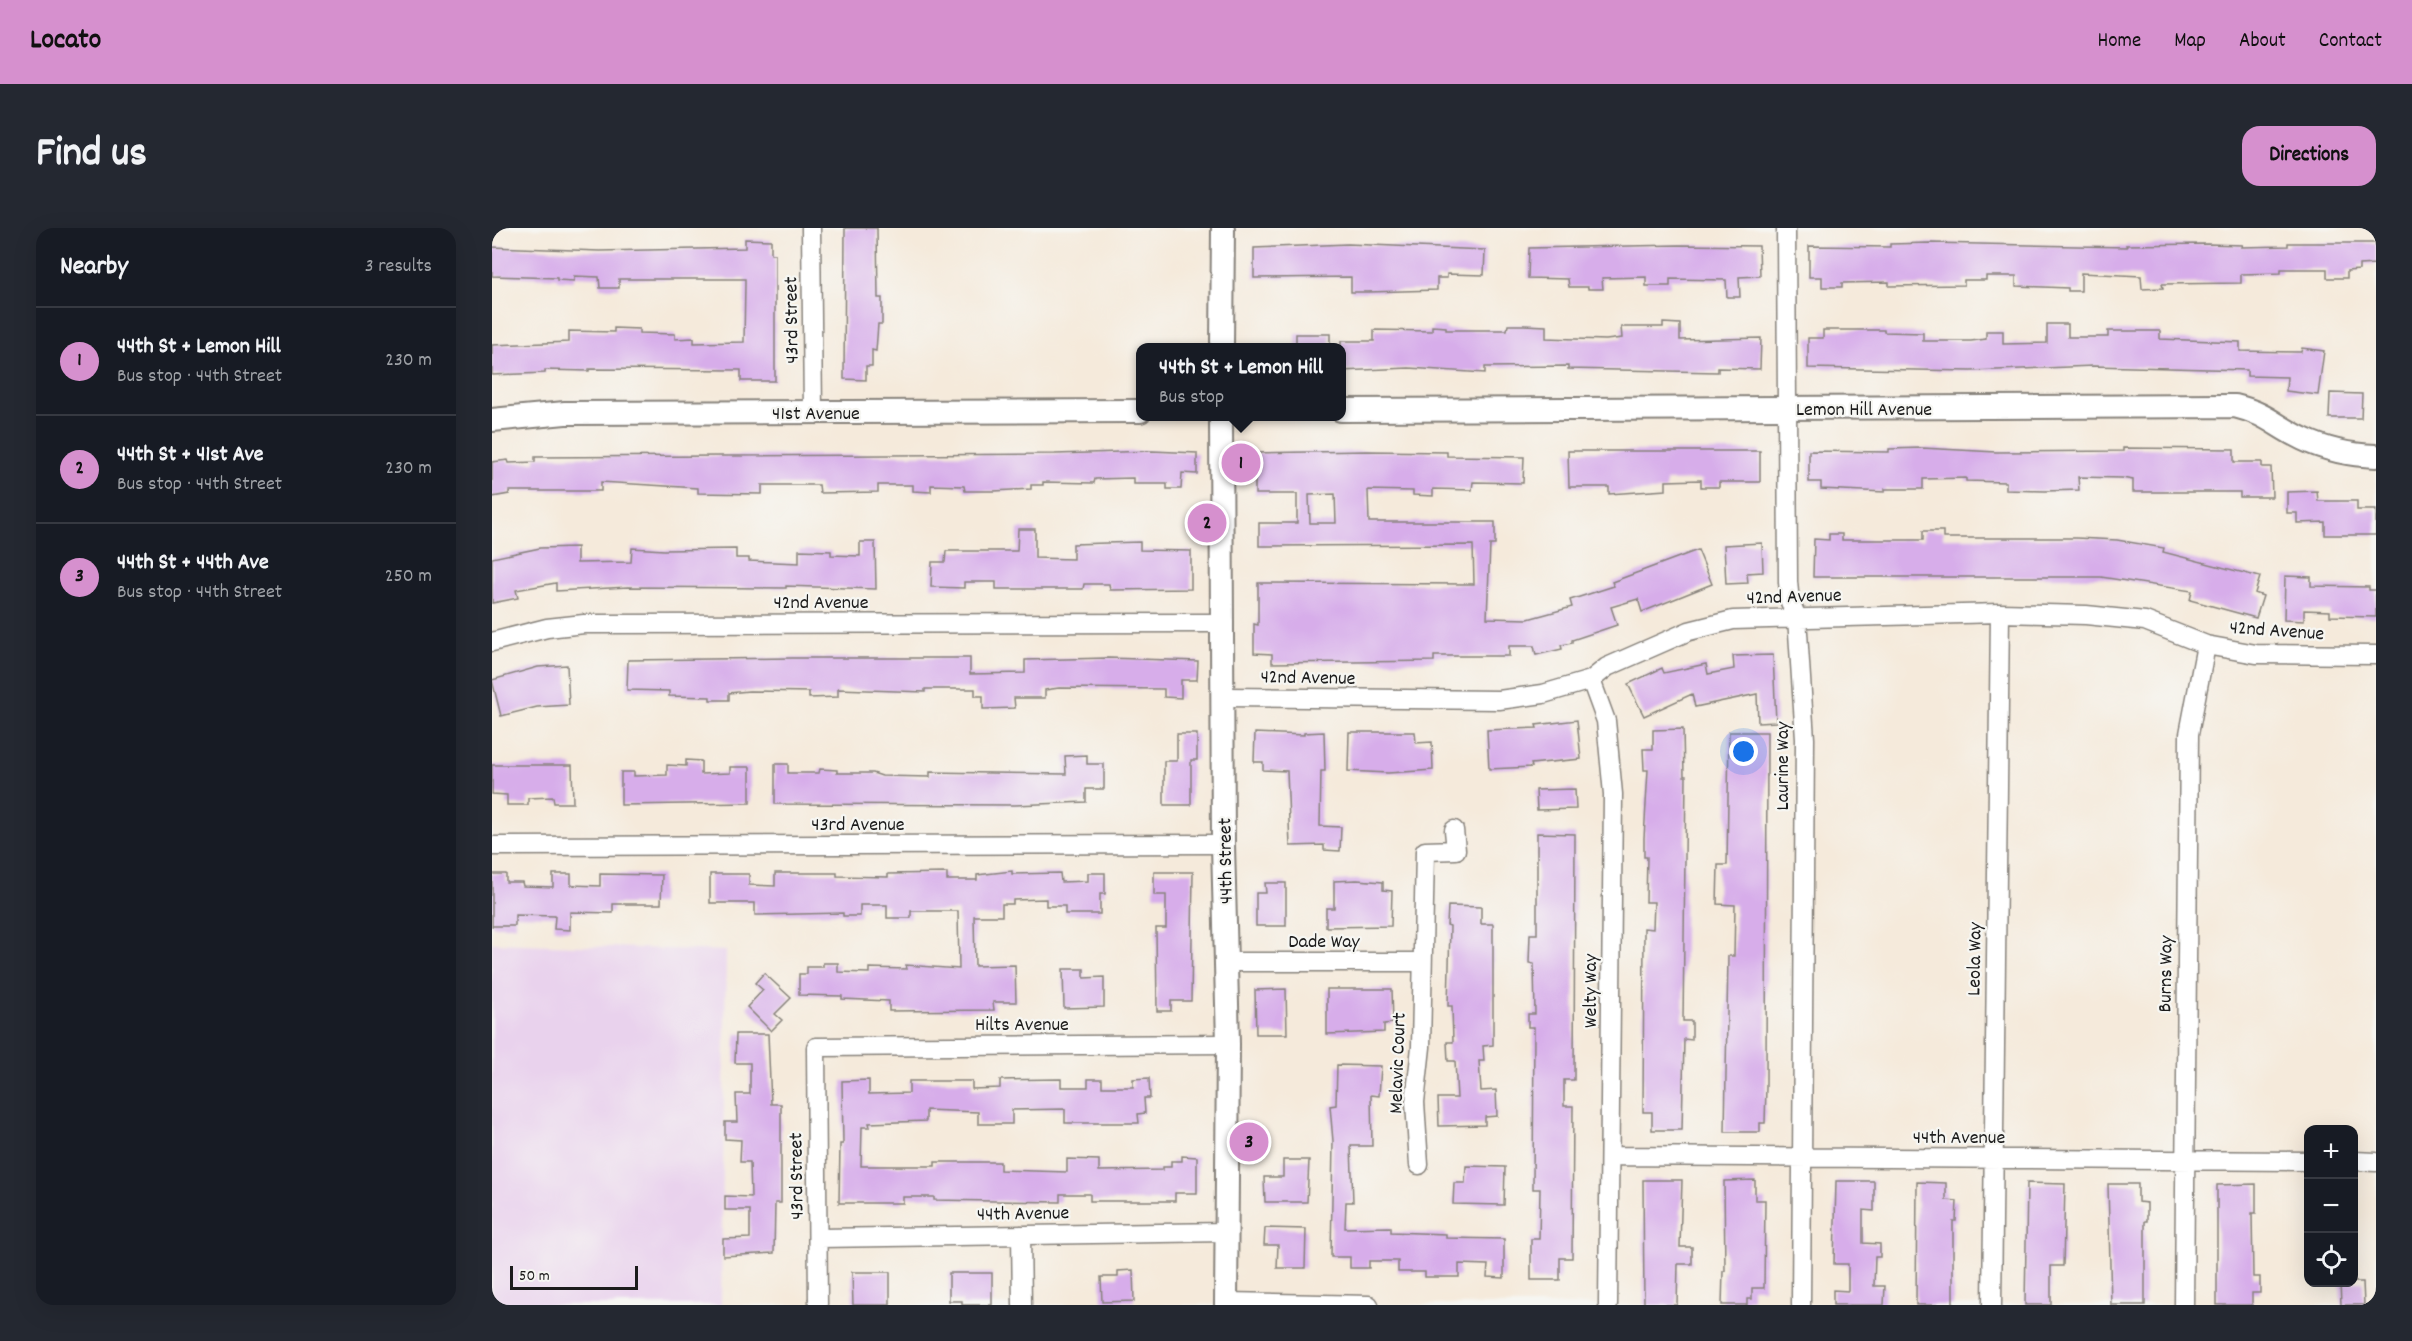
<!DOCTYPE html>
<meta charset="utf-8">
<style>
:root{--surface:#171b24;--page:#242831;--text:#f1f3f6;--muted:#9ea1a6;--line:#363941;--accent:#d690ce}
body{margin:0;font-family:Dekko,sans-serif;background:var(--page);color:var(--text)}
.controls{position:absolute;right:18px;bottom:18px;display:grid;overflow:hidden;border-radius:12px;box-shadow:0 6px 24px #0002}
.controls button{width:54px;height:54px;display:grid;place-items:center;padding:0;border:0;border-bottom:2px solid var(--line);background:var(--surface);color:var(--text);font:30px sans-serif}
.scale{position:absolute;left:18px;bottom:15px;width:128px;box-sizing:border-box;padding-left:6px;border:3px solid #1c1c1c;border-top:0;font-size:16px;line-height:21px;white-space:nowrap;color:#1c1c1c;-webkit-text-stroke:4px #f6f6f2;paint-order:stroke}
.you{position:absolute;left:1252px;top:524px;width:21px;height:21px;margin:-15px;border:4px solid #fff;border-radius:50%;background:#1a73e8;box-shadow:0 0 0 9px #1a73e833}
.badge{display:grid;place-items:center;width:39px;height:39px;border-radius:50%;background:var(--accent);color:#111;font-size:20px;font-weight:700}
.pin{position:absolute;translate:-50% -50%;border:3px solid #fff;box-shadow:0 2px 6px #0006}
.popup{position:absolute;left:644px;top:115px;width:210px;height:78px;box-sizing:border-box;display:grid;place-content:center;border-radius:12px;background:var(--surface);filter:drop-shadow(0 2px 4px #0005);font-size:20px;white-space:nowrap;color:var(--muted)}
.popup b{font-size:22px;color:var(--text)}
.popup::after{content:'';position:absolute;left:50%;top:100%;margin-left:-12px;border:12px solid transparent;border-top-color:var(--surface)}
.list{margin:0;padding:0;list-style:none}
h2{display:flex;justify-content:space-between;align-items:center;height:78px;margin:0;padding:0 24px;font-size:26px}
h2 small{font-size:20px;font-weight:400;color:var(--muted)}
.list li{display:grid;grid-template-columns:39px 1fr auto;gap:18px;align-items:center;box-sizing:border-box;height:108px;padding:0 24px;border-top:2px solid var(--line)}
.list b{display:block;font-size:22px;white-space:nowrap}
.list p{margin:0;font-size:20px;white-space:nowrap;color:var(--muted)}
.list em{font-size:20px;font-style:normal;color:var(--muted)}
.icon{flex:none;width:33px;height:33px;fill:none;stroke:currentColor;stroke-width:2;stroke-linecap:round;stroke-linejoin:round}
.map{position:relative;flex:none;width:1884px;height:1077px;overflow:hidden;border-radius:18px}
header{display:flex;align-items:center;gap:36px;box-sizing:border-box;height:84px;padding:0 30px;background:var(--accent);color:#111}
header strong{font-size:28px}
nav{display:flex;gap:33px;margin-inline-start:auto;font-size:21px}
.intro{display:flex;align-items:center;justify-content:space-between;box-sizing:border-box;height:144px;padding:0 36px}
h1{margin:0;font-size:42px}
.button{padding:15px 27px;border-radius:18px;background:var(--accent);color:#111;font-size:21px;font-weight:700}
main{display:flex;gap:36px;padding:0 36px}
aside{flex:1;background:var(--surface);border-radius:18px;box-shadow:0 6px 24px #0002}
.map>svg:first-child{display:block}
.built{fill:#e9d2ed}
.building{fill:#d7adea;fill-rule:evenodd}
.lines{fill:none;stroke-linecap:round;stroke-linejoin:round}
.minor-casing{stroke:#88837c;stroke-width:21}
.tertiary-casing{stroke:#88837c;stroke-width:26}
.minor{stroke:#fff;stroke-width:18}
.tertiary{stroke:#fff;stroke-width:22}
.labels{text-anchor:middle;stroke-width:4.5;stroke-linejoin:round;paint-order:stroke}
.street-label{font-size:20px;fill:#1c1c1c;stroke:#f6f6f2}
</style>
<header>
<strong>Locato</strong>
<nav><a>Home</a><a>Map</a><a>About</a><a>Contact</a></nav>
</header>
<div class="intro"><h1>Find us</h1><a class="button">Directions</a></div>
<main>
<aside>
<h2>Nearby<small>3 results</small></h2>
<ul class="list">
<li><span class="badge">1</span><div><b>44th St + Lemon Hill</b><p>Bus stop · 44th Street</p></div><em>230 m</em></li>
<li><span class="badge">2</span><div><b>44th St + 41st Ave</b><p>Bus stop · 44th Street</p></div><em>230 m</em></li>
<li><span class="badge">3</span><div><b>44th St + 44th Ave</b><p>Bus stop · 44th Street</p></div><em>250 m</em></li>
</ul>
</aside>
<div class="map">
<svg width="1884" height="1077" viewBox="0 0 1884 1077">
<rect width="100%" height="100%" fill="#f6f6f2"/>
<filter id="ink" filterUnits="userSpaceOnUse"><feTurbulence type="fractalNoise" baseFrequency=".0167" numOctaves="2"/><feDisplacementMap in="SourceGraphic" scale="12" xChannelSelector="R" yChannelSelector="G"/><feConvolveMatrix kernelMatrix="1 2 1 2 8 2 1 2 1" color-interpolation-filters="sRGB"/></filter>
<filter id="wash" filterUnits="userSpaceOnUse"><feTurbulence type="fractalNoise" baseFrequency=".008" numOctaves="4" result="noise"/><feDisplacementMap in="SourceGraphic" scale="24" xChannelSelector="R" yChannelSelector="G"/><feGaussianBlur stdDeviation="1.35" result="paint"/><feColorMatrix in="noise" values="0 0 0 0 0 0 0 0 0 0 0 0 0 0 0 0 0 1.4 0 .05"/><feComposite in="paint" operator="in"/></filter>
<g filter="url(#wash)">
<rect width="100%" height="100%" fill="#f5eadb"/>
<path class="built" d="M0,715L234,723L229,1077H0Z"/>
<g id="blocks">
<path class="building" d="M353,0H385L386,70H390V96H386L384,123L380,122V138H374V152L352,151Z
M253,11L279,12V26H283V153H249V142L97,141V143L53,142V145L0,147V117L77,114V103L122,104V100L147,101V105L183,106V111L202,110V115L252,114L253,56V51H127V60H108L107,49L82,48V53L65,52V50L0,48V19L107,23L253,20Z
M1438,15L1635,19L1634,17L1715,16L1750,17L1749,19L1796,18V15H1884V36L1867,37V42L1855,43V50H1835V41H1789V45L1749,46V55L1670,56L1671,60L1650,61L1649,48L1589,45V63H1576V60L1524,58V48H1494V52H1472V57L1397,58V54L1350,55V59H1330V49H1317V18L1398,19V16Z
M856,16L993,22L992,47L955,46V50H945V62L876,64H859V49L762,50V20Z
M1187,17L1267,18L1268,48L1247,49L1248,69H1235L1234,52L1178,51V58H1154V49L1110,50L1111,61H1096V59H1077L1076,51L1036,50L1037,20Z
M1171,95L1188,96V112L1269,110L1268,141L1226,140V144L1076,141V138L993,139V145L917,140L849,143V113H882V102L940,103V98L954,99V102H1015L1016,97H1032L1054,98V110L1114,112L1130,110L1129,99H1171Z
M1555,96H1576V109H1616V103H1668V111L1748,114V123L1809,124L1810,120L1832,123L1826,167L1794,163L1795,149L1755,148V142L1601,138L1479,143L1316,140V110H1331V102H1392V104L1431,105V113H1479L1494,111V103H1511V116L1555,115Z
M804,106H838V120H804Z
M1838,165L1870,166L1869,190H1837Z
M1430,220L1504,224L1631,223V220L1742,221V234H1770V239H1779L1780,269H1748V264H1641V252L1630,250L1586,249L1587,262L1553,263L1514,262V254L1474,253V250L1431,251V261H1393V264L1329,261V254H1317V223L1397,224V221Z
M660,223L705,225V246L690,245L689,261H675V256H641V250L603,251L602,255L551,254V257H539V261L502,263H473L472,258L439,257V264L421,263V257H386V264L328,265L327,257H270V266L206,265V260L109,254V263H17V266L0,269V234L16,232L17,235L43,234V229L563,226Z
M875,223L955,224V228L1032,229L1031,255L981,254L980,262L941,261V268L921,267V263L876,262L877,294H1003V317H998L995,390L1036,391L1080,379L1078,372L1122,358L1120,354L1206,322L1220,356L1150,384L1146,371L1119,379L1125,397L1080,412V415L1069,417L1070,421L1044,427L1042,418H1017V428H942V433L780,435V426L762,425V396L766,397V355L982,356L981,317L767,318V295H805V266H763V225ZM843,266L844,295H818L817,267Z
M1076,223H1268V254H1227V259H1209V252L1174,253V262L1117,266V259H1077Z
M1825,263L1826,273H1865V282H1884V307H1833V294L1805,295V285H1795V264Z
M526,301H543V330L581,331V316L648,314V322L699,323V361L618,362L617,356H592L591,361H504V354H472V360L439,359L440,334H453L454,323H525Z
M1431,303H1451V310H1584L1625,312L1672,320L1671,324L1768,349L1763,365L1771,368L1764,390L1698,372L1700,363L1609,349H1321L1322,311L1337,312V306H1350V312H1431Z
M368,314H383L384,361L294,358V360L136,359L64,363V355L24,362L26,370L0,375V330L48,320L85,319V335L139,334L140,320L172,322L244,321V330H257V333L307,335V322L339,323V327L368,328Z
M1270,315L1271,344L1255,345L1256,355L1234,356L1232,317Z
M1793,348L1819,349V358L1877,359V362H1884V389L1838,388V383L1812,382V393L1792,392Z
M1281,427L1284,494L1266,495L1265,466L1203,479L1200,466L1152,488L1136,456L1170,440L1172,445L1214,436L1216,446L1242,441L1241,428Z
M300,430H478V446L533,445V432L616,430L706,433L705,452H689V470L672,469V461L567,460L553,462V470H522L523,480L491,481V468H483V461H433V464L346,461V469L317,470V464L257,463L237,465V472H218V469L177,468V463L135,462L136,432Z
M75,437L77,477L45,479L9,488L0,452L46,439Z
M1085,492L1089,531L1039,536L1040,539L997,541L995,502L1045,500L1044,497Z
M1191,501L1192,548H1194L1191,793H1200V812L1192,811L1190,902H1160V884H1151L1152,700L1161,701L1162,674H1154L1155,629H1152V610L1156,542H1152L1151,521H1161V502Z
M832,504L833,543H829L828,598L849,599L848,623L832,622V617L798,618L795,543L771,542V534H762L763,505L812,507V505Z
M857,504H923L924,515L940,514L941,542L896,545L856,543Z
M1237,504H1275L1274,859L1273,895H1268V904H1233L1236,728H1242L1243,677L1225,676L1226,637H1235Z
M685,506H705V532H699V577H672V533H685Z
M595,527V536H612V561H594V574L523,577L283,576V536H296V545H327L328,541L345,542V545H381L390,548L438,549V544L574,546L573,528Z
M194,532L209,533V546L238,545V539H258V575L129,577V544H142V548L175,547V537L194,538Z
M0,537H80L81,575H62L61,569L36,570V577H15V567L0,566Z
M1083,561L1084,581L1045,582L1044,562Z
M1045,605L1083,606L1082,852H1072V878H1081L1080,1030H1068V1052H1039V1011H1047L1048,961H1041L1042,799H1036V786H1043L1042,736L1037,735L1038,706H1045Z
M520,643V646L568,645L569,654L596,653V645H613V666H608V686H573V678H554V671L521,672V676H510V688H482L483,738L523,737L524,774H501L502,782L397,783V773L350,771V768L307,767V746H315V739H331V735H346V744L377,745V740L415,741L414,737L467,741L466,683H419V690H395V677H368V688H351V685L263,687V675H218V646H257V657L283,658V645H345V648L396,649V646L455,645V652H485V647Z
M662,644H701L699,773H679V783H665L664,700H674V667H662Z
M0,646H14V654H30L31,658L61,659V646H79V657L108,658V646L170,647L169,676H121V685L78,684V702L62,701L63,688L23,687V698H0Z
M865,652L891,654V662L900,663L899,698L834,699V680H842V653Z
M773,655H794V698H764V665H774Z
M956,678L989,679V696H1001V817L991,818L992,833H987L989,863L1004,862L1005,888L993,889V897L947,898L946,870H965L963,833H956L955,814H961L960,778H956L958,698L955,697Z
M571,741H592V750L612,749V779L572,780Z
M272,745L299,770L283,786L290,792L279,803L255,779L271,762L263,755Z
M794,761L795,806H764L763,762Z
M835,761H900L901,795L892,796V804L835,806Z
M244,806H276L279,876H289V975H283L282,1025L231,1028V1011L258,1010V982H233V968L259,969L258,934H248L249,912L233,911V894H245L244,866H258V835H243Z
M845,837L889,838L887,868L879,867L880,918H859L861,974H854L853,1000L899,999V1004L954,1006V1010L1012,1011V1050L995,1049L996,1037L967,1036V1049H933V1044H906V1033H877V1040H858V1029H839L841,913L838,878L844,877Z
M657,850L658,870H652L653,885L646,886L647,895H573V881L520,882V896H486V884L434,882V893L377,895L378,899H370L369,938H443V934H508V942L575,944V931L607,932V943L671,942V939H679V933H690V928L705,929V965H683V973H598V966H568V974L442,972V969H411V975H347L348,916H351L350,853L377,852V866L417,865V853H480V861L508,860V852L569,851V859H596V851H610V859H641V851Z
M791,932H817L815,974H773L772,949H791Z
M974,938L1013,939L1012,977L961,976L962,955H973Z
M1151,952H1190L1188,1019H1200V1036H1186L1185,1077H1152Z
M1263,952V972H1273L1272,1060H1260V1071H1255V1077H1230L1231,1043H1233L1232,953Z
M1344,953H1382V983L1371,982V1015L1388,1016V1029H1383L1382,1058H1393L1392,1077H1341V1062L1356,1063V1036H1342Z
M1425,954L1454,955V972L1465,973L1464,993H1461V1077H1424Z
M1535,955L1573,956L1571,1038H1559V1077H1533Z
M1616,956H1646V974L1655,975V993H1653V1077H1619Z
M1764,956V985H1760L1761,1049H1768V1065H1760V1077H1725V957Z
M773,1000L814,1001L813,1040H785L786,1017H772Z
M641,1042L642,1073L610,1074L609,1049H626V1043Z
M360,1044H398V1077H361Z
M457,1045H500V1077H470V1073H457Z
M1848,1054H1871L1872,1077H1849Z"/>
</g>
</g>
<g filter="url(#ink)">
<use href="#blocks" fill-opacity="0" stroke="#88837c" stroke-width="1.5"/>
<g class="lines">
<g class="minor-casing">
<path id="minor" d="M319,0L321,184
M1294,0L1296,354L1298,374L1305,389L1313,511L1309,1077
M0,414L55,400L92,396L732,395
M1099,452L1114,493L1121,566L1116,1077
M732,469L1007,472L1051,466L1099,452L1115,439L1197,403L1241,392L1508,385L1594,387L1653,393L1714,417L1764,426L1884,427
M0,618L731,616
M735,734H929
M1118,928L1816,933
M1862,933L1884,934
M927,937L923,874L929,819L933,623L964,622L962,602
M529,1007L530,1077
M327,1010L736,1004
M734,1074L877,1077
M326,1077L324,819L736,816
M1500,1077L1508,385
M1692,1077L1697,506L1714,417"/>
</g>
<g class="tertiary-casing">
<path id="tertiary" d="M730,119L731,0
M849,182L1743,178C1776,186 1783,198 1811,211C1834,222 1858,227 1884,228
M729,188L731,616L736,816L734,1077
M0,192L73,185L648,183"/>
</g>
<use href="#minor" class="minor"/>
<use href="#tertiary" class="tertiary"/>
</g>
</g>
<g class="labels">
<g class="street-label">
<text transform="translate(298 92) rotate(-91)" y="7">43rd Street</text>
<text x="1372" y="187">Lemon Hill Avenue</text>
<text x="324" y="191">41st Avenue</text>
<text transform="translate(1302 367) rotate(-2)" y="7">42nd Avenue</text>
<text x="329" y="380">42nd Avenue</text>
<text transform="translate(1785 401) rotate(4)" y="7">42nd Avenue</text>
<text transform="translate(816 448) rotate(1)" y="7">42nd Avenue</text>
<text transform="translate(1289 538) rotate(-90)" y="7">Laurine Way</text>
<text x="366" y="602">43rd Avenue</text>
<text transform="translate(732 633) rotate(-91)" y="7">44th Street</text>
<text x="832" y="719">Dade Way</text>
<text transform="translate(1481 731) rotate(-89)" y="7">Leola Way</text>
<text transform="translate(1672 746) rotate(-89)" y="7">Burns Way</text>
<text transform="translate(1097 763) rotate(-90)" y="7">Welty Way</text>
<text x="530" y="802">Hilts Avenue</text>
<text transform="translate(904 835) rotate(-88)" y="7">Melavic Court</text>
<text x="1467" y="915">44th Avenue</text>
<text transform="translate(303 948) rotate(-91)" y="7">43rd Street</text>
<text transform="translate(531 984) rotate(-1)" y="7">44th Avenue</text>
</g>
</g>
</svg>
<div class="controls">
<button>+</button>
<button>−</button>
<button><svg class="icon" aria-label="locate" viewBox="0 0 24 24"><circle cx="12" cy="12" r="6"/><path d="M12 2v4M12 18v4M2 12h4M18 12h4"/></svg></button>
</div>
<div class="scale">50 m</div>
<div class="you"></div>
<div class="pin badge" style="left:749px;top:235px">1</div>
<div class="popup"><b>44th St + Lemon Hill</b>Bus stop</div>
<div class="pin badge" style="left:715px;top:295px">2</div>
<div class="pin badge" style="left:757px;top:914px">3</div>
</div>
</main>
